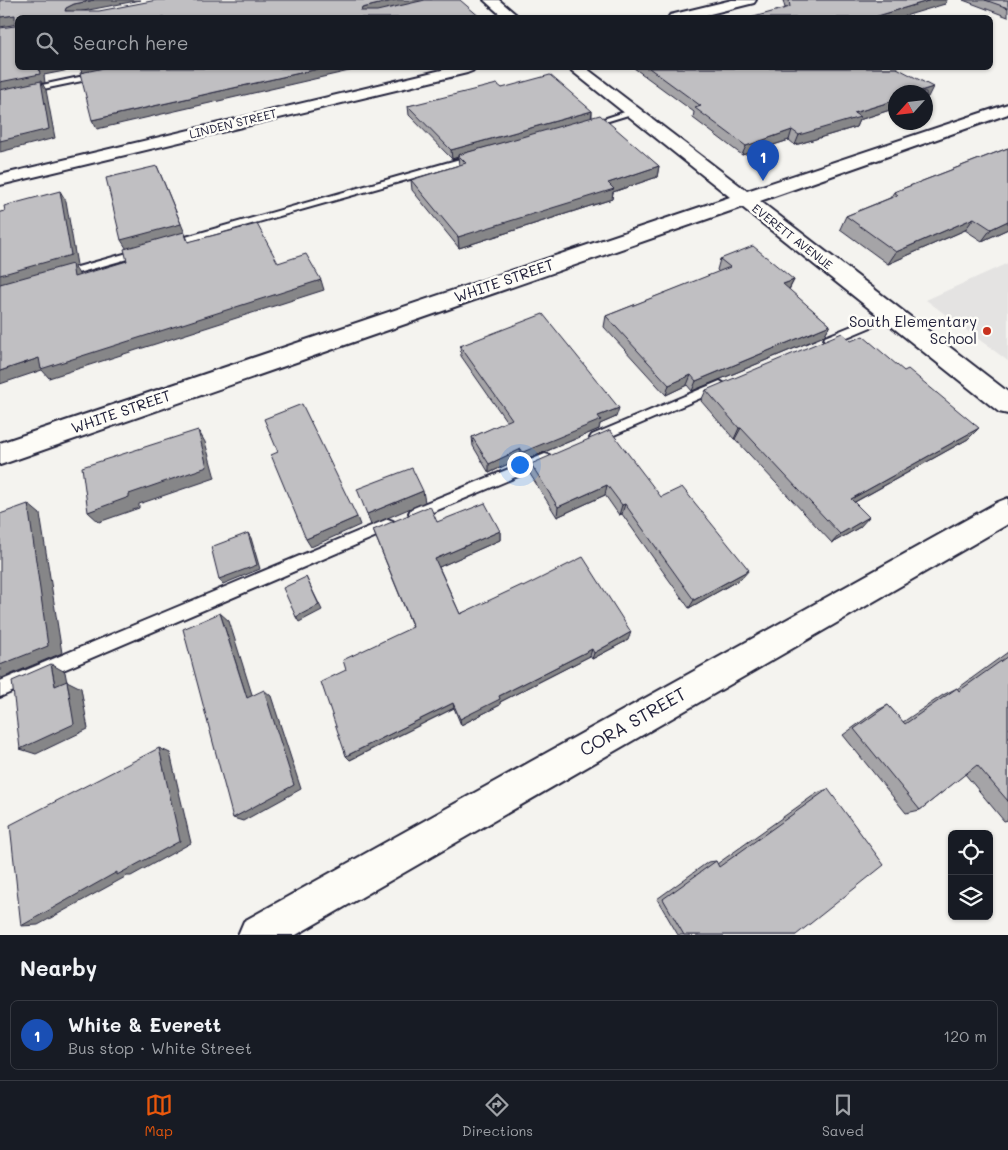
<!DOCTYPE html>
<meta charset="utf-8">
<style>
:root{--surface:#171b24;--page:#242831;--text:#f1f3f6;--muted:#9ea1a6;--line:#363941;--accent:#ea580c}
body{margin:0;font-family:Mali,sans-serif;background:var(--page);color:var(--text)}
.controls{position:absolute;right:15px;bottom:15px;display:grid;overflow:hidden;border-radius:8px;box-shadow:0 1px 4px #0004}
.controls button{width:45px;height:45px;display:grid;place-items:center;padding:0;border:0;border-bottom:1px solid var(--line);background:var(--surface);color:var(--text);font:25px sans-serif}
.compass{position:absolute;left:888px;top:85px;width:45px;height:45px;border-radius:50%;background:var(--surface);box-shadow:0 1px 4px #0004;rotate:243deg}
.you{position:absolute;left:519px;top:464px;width:18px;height:18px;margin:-12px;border:4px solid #fff;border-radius:50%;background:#1a73e8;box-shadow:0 0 0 8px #1a73e833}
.badge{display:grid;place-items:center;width:32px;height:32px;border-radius:50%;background:var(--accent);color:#fff;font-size:16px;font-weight:700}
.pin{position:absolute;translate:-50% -41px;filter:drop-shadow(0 1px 2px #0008)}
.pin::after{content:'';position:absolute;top:26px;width:18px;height:15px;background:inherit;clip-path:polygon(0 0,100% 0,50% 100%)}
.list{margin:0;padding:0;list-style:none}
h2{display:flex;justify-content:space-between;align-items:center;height:65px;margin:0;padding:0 20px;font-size:21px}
h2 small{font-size:16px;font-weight:400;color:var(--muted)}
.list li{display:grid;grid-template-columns:32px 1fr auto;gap:15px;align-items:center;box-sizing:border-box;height:70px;margin:0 10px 10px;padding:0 10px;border:1px solid var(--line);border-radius:8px}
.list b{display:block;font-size:19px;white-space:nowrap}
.list p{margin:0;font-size:16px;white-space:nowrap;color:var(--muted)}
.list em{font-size:16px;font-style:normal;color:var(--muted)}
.icon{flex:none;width:28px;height:28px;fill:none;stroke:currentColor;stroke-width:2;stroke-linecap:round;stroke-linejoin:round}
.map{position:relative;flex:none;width:1008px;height:935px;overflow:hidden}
.search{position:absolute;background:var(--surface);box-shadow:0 1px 4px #0004;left:15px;right:15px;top:15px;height:55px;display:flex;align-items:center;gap:12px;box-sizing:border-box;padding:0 18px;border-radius:8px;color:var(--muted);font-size:19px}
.sheet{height:145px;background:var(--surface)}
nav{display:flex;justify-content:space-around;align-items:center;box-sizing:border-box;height:70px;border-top:1px solid var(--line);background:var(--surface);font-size:14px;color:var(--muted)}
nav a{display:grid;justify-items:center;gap:2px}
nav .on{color:var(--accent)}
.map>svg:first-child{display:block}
.built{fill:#e4e3e2}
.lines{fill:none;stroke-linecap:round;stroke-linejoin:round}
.service-casing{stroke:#22223b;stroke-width:4}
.minor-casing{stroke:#22223b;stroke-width:4}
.service{fill:#fdfcf7;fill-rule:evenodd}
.minor{fill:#fdfcf7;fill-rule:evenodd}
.wall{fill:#a5a4a7;stroke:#22223b}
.shaded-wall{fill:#868688;stroke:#22223b}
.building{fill:#c0bfc2;stroke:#22223b}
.poi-dot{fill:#c8321e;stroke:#fdfcf7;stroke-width:2}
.labels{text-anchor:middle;stroke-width:5;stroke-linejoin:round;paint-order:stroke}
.far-street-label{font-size:12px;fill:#22223b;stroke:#fdfcf7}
.street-label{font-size:15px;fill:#22223b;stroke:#fdfcf7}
.poi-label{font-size:15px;fill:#22223b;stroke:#fdfcf7;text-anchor:end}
.near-street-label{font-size:18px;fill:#22223b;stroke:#fdfcf7}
</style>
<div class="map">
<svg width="1008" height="935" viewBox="0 0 1008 935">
<rect width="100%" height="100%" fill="#f4f3ef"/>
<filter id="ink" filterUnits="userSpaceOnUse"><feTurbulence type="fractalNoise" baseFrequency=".02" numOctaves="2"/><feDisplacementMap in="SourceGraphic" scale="10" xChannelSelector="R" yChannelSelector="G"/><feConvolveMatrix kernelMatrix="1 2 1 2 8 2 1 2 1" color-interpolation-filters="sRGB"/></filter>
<g filter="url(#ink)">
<path class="built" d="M1008,263V361L926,300Z"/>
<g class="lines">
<g class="service-casing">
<path id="service" d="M98,73H101V77L0,98V94Z
M631,110L638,112L589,127L585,125Z
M474,155L477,156V160L174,246L171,247L166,244L168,242Z
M142,249L145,250V254L60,278L55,275L56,273Z
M891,310L895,311L896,314L895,317L833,343L829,344L824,340L825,337Z
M720,381L726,385L724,388L600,441H592L590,438L592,435Z
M545,454L549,455L551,459L549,463L421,517L416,519L411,517L409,513L411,509Z
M388,519L393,521L395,525L393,529L0,697V681Z"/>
</g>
<g class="minor-casing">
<path id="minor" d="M484,0H499L520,18H504Z
M732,0H756L754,3L694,18H668L670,15Z
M450,68H475L472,71L467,73L0,185V175Z
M570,68H586L747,191L1008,104V114L760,201L1008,392V414L999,412L742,207L0,465V443L730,197L572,71Z
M1008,498V524L296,935H238L244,921L998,502Z"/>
</g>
<use href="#service" class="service"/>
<use href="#minor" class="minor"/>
</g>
<path class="wall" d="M783,0H947L945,4L785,8Z
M963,0H1008V17Z
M634,68H897L928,97L896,92V108L859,120L856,127L795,145L789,140L742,155L693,118L694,112Z
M502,88L592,111V117L659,166L657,177L613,192L612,199L459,248L412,190L411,180L459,165L458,157L452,159L409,115L408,106Z
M1008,148V229L982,241L965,230L888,264L840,229L846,216L890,198L894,192Z
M720,259L794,280L789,290L830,325L824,336L692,391L687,385L666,395L604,327L606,316L719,272L717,270Z
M460,346L616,417L600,424L599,429L523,461L521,458L489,473L473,446L472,437L507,422L461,356Z
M706,390L968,439L855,502L860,527L832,543L735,439H734L701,401Z
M531,464L661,497L742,578L689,608L622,514L619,515L605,495L557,517L530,474Z
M437,522L500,531V540L439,567L460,614L523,587L628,640L592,659L590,656L500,702V705L461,725L454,708L350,760L346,670L413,628L373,530Z
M1008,652V820L1004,821L965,774L920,810L906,813L843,735L876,711L888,705L903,722L943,695L957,688V689Z
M828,789L796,935H678L657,899L708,862L716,861L717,864L817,793Z"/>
<path class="shaded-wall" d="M94,0H141L78,12L65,11L66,8L74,4Z
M396,0H432L364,16L361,11L362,8Z
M931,0H947L945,4L898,18H871Z
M15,15L18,24L0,27V17Z
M39,68H79L44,75L45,83H42L46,90L55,138L0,152V82Z
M80,68H118L83,75Z
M322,68H362L97,129L92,120Z
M933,87L928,97L926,98V92H917Z
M896,100V108L859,120L856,127L795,145L799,135L854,113Z
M592,111L591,119L458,155V157L452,159L451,150Z
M792,130L789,140L742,155L746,146Z
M157,166L189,243L128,251L121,240Z
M659,166L657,177L613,192L612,199L459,248L458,237L608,183Z
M60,191L66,201L77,265L74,266L79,274L81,287H0V275Z
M974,218L965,230L888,264L896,252Z
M1008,221V229L982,241L991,229Z
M321,280L324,290L49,378L42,370L0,384V371L39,358Z
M794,280L788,291L783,284Z
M830,325L824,336L692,391L696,381Z
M691,375L687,385L666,395L669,385Z
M619,408L616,417L600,424L599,429L523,461V452L598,416Z
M739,428H741L735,439H734Z
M979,428L968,439L842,509L851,499Z
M198,430L205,442L215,478L139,504V508L99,522L88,512L129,494Z
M521,449V458L489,473V464Z
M607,485L605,495L557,517L558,507Z
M423,491L425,502L371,525L367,514Z
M28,504L40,514L62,653L2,678L0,677V665Z
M625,504L622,514L619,515L622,505Z
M357,517L360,525L311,547L306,539Z
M869,517L860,527L832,543L840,534Z
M500,531V540L437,568L435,559Z
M248,533L251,538L260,569L223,584L219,579Z
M749,570L742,578L689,608L694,600Z
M306,577L322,610L299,622L296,617Z
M220,613L229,621L255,704L247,698Z
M631,632L628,640L592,659L594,653Z
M592,649L590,656L500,702V705L461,725L460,719L499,696Z
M51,664L65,672L69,693L55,686Z
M67,681L81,688L88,729L36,754L20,749Z
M264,690L271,696L301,789L243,821L233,818Z
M453,703L454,708L350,760L346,756Z
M159,748L170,753L191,843L131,876H127L38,925L21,926Z"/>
<path class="building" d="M0,0H94L74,4L66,8L65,11H99L157,0H396L362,8L361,11H377L425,0H460L481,18H18V68H39L40,74L0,82V28L15,26V15L0,17Z
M789,0H931L871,18H750L790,7Z
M985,0H1008V8Z
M104,68H322L92,120L80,73Z
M649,68H897L933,87L917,92H896V100L854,113L860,117L799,135L792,130L746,146L695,108L701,106Z
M550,75L592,111L451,150L408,106L497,84L502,88Z
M41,81L49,129L0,141V90Z
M600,115L659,166L608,183L614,189L458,237L411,180L466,163L458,155Z
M1008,148V221L991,229L974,218L896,252L846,216L898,195L894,192Z
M157,166L181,224L121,240L106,178Z
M60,191L71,255L0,275V212L5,211L4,206Z
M257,224L278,263L306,254L321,280L41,369L39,358L0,371V284L72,264L74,277L127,261L124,249L184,232L188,242Z
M753,246L794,280L783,284L830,325L696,381L691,375L669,385L606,316L730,267L720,259Z
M543,314L619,408L598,416L601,420L523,452L521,449L489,464L472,437L512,419L460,346Z
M842,333L851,341L863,336L904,371L908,369L979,428L851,499L869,517L840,534L741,428H739L706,390Z
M302,404L357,517L306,539L271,455L278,452L264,419Z
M198,430L207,467L129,494V497L88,512L82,467Z
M610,430L661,497L682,487L749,570L694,600L625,504L622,505L607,485L558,507L531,464Z
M412,468L423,491L367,514L357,489Z
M485,503L500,531L435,559L460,614L522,585L523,587L583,557L631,632L594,653L592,649L499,696L500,699L460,719L453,703L346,756L321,682L346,670L343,660L413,627L373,530L430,506L437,522Z
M28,504L48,646L0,665V514Z
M248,533L257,565L219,579L211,547Z
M306,577L319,605L296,617L283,588Z
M220,613L247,698L264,690L294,785L233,818L183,629Z
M1008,656V801L977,765L920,810L854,729L888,705L905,724L957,688L959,691Z
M51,664L55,686L67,681L74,724L20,749L12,681Z
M159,748L180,841L117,875V872L21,926L10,825Z
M828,789L884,865L796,935H684L663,899L716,861L719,867Z"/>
</g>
<circle class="poi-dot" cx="987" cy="331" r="5"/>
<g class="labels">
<g class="far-street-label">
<text transform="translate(233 124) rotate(-14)" y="4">LINDEN STREET</text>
<text transform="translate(792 237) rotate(38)" y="4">EVERETT AVENUE</text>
</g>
<g class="street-label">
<text transform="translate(504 281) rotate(-19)" y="5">WHITE STREET</text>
<text transform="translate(121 412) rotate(-19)" y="5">WHITE STREET</text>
</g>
<g class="poi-label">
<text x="977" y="327">South Elementary<tspan x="977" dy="17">School</tspan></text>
</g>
<g class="near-street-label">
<text transform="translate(633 722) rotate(-30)" y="6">CORA STREET</text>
</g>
</g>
</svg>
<div class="controls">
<button><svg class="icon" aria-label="locate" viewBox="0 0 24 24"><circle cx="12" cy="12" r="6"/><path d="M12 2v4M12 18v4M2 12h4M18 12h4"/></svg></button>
<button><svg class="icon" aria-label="layers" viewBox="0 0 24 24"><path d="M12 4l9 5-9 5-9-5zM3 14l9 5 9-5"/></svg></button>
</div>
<svg class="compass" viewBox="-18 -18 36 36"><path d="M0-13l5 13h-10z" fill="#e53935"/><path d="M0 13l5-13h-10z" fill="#9ea1a6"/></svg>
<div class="you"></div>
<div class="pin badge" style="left:763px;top:181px;background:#1a4fb4">1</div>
<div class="search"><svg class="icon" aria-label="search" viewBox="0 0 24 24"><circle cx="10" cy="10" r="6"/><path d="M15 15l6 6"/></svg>Search here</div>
</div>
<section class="sheet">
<h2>Nearby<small></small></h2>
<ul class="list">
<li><span class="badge" style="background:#1a4fb4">1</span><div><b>White &amp; Everett</b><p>Bus stop · White Street</p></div><em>120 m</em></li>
</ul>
</section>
<nav>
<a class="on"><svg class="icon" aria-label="map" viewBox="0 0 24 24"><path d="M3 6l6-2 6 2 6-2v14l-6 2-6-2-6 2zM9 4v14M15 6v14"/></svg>Map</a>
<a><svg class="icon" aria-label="directions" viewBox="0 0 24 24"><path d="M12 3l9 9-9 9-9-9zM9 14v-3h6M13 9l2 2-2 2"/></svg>Directions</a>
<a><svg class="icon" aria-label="saved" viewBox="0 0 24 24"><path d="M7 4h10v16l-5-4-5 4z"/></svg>Saved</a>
</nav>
